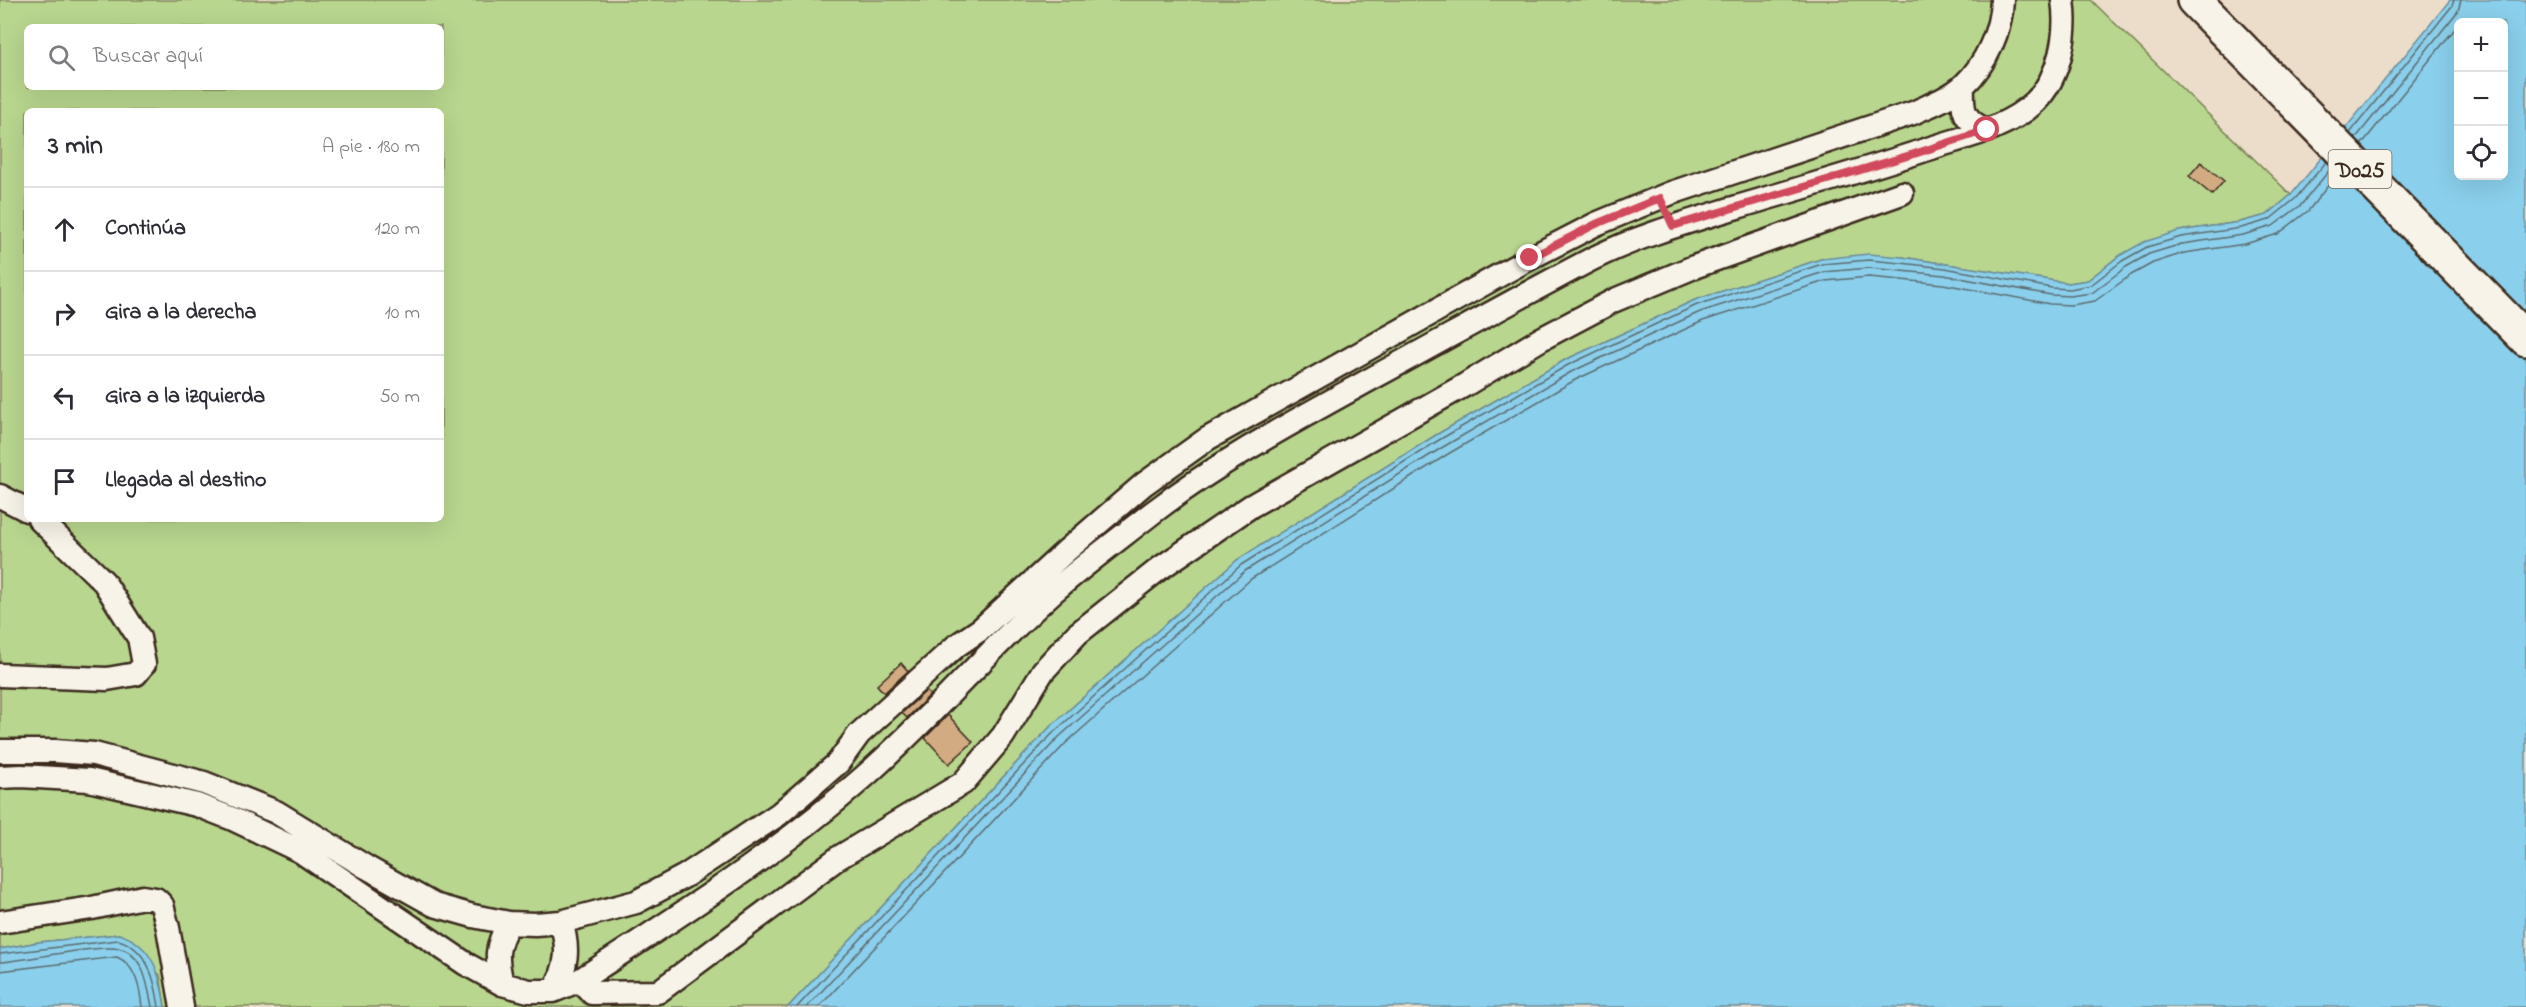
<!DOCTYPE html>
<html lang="es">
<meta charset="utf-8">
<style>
:root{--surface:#fff;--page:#f7f7f7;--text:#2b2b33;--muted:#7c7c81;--line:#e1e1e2}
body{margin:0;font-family:"Indie Flower",sans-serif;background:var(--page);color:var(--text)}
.controls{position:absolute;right:18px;top:18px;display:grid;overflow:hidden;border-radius:9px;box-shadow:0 6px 24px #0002}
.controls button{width:54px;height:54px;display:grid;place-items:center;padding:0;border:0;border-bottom:2px solid var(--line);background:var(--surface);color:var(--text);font:30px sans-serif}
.stop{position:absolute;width:18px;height:18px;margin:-14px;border:4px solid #d1495b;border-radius:50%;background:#fff}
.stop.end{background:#d1495b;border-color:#fff;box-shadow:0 2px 6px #0008}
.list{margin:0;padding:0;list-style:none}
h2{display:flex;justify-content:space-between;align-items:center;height:78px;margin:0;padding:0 24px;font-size:26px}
h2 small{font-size:20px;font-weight:400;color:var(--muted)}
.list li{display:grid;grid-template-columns:39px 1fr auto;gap:18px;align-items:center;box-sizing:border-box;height:84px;padding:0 24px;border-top:2px solid var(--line)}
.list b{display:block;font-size:22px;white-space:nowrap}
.list em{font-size:20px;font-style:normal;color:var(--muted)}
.icon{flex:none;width:33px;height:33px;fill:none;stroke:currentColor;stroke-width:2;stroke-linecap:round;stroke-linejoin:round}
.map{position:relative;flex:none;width:2526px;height:1007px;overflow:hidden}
.search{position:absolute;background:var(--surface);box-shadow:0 6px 24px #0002;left:24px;top:24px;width:420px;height:66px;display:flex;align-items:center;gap:15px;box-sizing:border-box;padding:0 21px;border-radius:9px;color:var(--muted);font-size:22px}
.panel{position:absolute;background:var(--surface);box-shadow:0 6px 24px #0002;left:24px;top:108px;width:420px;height:414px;border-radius:9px}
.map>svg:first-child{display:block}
.green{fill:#b8d68e;stroke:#7a8056;stroke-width:1.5;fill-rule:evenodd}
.water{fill:#8acfeb;stroke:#6a8d99;stroke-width:1.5;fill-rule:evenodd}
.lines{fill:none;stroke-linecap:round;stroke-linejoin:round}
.shore{stroke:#5b6c70;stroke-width:1.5}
.building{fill:#d2ab83;stroke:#3b2a1e;stroke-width:1.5}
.minor-casing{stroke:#3b2a1e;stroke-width:27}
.highway-casing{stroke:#3b2a1e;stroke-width:38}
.minor{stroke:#f7f3e8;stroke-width:22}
.highway{stroke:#f7f3e8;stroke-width:33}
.route{stroke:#d1495b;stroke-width:8}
.labels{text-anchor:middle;stroke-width:6;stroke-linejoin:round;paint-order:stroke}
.shield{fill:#f7f3e8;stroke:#73665b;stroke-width:1.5}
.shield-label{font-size:22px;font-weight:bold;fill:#3b2a1e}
</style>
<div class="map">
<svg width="2526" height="1007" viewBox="0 0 2526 1007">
<rect width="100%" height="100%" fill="#ecddca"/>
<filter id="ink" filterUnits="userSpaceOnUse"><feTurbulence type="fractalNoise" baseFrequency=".0167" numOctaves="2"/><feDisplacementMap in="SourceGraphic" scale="12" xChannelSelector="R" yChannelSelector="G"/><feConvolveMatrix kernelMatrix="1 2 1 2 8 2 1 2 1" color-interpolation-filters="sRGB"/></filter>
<g filter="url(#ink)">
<path class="green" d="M0,0H2091L2291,195L2267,215L2240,222L2179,231L2119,256L2088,280L2069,283L1902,257L1821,259L1695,300L1565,360L1436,435L1237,560L1050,727L788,1007H165L160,975L119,934L39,942L0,949ZM27,27H441V87H27ZM27,111H441V519H27Z"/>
<path class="water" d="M2450,0H2526V1007H788L1050,727L1237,560L1436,435L1565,360L1695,300L1821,259L1869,254L1902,257L2069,283L2088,280L2119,256L2144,242L2179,231L2240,222L2267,215L2291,195ZM2458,22H2504V176H2458Z
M119,934C154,945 160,975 165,1007H0V949L39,942Z"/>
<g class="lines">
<path class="shore" d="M2350,133L2452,6L2454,0
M2355,139L2458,11L2461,0
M2361,145L2458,25
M0,954L118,940C148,948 155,980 159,1007
M0,962C23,961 108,942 125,950C145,960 148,988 152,1007
M0,971L117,957C136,965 140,989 142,1007
M797,1007L1054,732L1241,565L1439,440L1568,365L1697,305L1822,264L1869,260L1901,263L1945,268L2052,288L2070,289L2091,285L2122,261L2147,247L2181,237L2241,228L2269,220L2295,199L2327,161
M807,1007L1059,737L1245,571L1443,447L1571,372L1700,312L1824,272L1869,268L1944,275L2051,295L2070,296L2092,293L2126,267L2149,254L2182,244L2243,235L2273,226L2301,205L2332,167
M819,1007L1066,743L1251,579L1448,454L1575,380L1703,321L1825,281L1869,277L1943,284L2050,304L2071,305L2095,301L2131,275L2153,263L2184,253L2245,244L2278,234L2308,211L2338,173"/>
</g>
<path class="building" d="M2201,162L2224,181L2212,195L2189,176Z
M901,663L908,671L884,693L877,685Z
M926,691L930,695L907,718L902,713Z
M948,715L973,742L949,764L925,738Z"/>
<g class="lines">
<g class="minor-casing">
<path id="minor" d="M1963,86C1962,110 1963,121 1987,130
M0,496L27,510
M0,675L107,679L136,674L144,664L139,638L104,582L39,519
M0,751H55L94,754L204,783L276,812L366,867L434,905L473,916L509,923L535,924L561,922L636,902L685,876L779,814L838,763L859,734L956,646L981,629L1066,551L1144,484L1207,439L1530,258L1596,224L1671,193L1913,113C1930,105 1950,98 1964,85C1986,64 2001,31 2002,0
M0,777L21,776L89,780L197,805L233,819L300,851L466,964L502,984L529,991H553L580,980L600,967C692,907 783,849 865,776C931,718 988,650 1053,592C1085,564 1119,539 1152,513C1220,461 1295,421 1369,380C1443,340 1517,298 1592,259C1638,236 1688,222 1737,207C1801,188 1865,170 1928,149C1964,137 2007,129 2035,102C2060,77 2068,34 2063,0
M0,922L92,908L143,897L156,899L162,905L168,928L182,1007
M580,980L592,993L658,992L838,858L963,783L1003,736L1043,671L1077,634L1159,569L1251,506L1465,385L1541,339L1615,300L1694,267L1902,193
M502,984C496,958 495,947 509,923
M553,991C568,968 569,947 561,922"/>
</g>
<g class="highway-casing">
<path id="highway" d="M2194,0L2526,339"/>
</g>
<use href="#minor" class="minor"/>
<use href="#highway" class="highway"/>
</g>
</g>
<g class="lines" filter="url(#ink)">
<path class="route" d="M1530,258L1596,224L1660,198L1673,226L1914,154L1987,130"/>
</g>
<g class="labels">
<rect class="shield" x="2328.5" y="150" width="63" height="38" rx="4.5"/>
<g class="shield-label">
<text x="2360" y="177">D025</text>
</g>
</g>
</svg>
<div class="controls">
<button>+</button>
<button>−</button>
<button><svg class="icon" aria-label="locate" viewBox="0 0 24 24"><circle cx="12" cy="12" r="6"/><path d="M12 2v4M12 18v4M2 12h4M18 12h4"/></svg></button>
</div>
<div class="stop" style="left:1987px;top:130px"></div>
<div class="stop end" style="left:1530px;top:258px"></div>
<div class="search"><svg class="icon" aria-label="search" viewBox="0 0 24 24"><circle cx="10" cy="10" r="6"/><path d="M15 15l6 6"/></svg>Buscar aquí</div>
<section class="panel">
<h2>3 min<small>A pie · 180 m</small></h2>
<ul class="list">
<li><svg class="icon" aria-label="ahead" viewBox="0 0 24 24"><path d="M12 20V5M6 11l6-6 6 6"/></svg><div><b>Continúa</b></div><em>120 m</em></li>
<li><svg class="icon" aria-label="right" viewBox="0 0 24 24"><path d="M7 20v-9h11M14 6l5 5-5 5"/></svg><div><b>Gira a la derecha</b></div><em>10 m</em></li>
<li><svg class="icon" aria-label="left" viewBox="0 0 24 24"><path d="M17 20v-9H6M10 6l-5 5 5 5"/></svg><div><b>Gira a la izquierda</b></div><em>50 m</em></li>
<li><svg class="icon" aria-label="arrive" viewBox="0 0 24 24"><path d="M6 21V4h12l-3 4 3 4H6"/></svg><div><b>Llegada al destino</b></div></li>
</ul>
</section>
</div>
